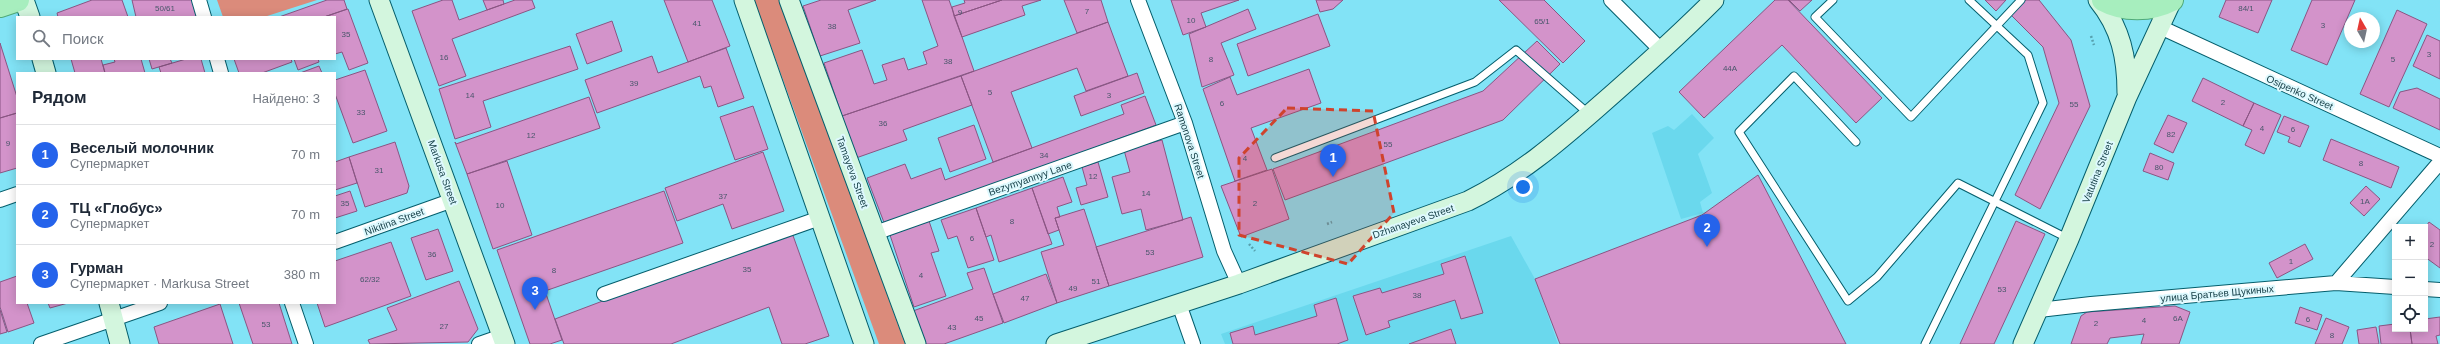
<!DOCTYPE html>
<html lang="ru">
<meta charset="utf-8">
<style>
:root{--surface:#fff;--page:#f2f2f3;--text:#1f2937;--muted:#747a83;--line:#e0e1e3;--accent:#2563eb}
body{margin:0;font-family:Helvetica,sans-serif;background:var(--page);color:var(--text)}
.controls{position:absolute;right:12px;bottom:12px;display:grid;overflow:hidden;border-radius:0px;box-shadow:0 2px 10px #0003}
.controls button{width:36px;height:36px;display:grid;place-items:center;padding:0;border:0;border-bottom:1px solid var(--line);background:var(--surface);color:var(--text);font:20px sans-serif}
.compass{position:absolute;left:2344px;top:12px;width:36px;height:36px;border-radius:50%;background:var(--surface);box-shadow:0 2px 10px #0003;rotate:351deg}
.you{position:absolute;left:1523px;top:187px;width:14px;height:14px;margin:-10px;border:3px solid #fff;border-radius:50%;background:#1a73e8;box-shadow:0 0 0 6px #1a73e833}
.badge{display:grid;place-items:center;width:26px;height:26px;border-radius:50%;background:var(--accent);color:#fff;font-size:13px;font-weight:700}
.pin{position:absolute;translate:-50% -33px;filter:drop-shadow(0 1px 2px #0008)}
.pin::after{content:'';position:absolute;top:21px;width:14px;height:12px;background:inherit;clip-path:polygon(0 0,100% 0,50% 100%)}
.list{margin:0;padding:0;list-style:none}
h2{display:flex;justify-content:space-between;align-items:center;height:52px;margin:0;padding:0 16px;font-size:17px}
h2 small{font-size:13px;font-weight:400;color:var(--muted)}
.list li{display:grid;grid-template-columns:26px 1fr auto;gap:12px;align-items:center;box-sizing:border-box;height:60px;padding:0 16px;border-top:1px solid var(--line)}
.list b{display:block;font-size:15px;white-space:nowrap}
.list p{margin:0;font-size:13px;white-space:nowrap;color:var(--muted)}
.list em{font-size:13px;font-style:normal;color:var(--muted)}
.icon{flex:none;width:22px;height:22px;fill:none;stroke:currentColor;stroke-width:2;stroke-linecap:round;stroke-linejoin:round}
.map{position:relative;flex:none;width:2440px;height:344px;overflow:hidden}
.search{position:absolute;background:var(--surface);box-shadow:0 2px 10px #0003;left:16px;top:16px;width:320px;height:44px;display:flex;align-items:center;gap:10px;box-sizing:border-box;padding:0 14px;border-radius:0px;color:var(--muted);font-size:15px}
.panel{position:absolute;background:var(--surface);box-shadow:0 2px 10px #0003;left:16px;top:72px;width:320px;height:232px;border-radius:0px}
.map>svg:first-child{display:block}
.built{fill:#6ad8ed}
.green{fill:#db8b7b}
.building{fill:#d393ca;stroke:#8a5583}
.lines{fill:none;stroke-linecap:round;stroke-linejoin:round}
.lane-casing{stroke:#045e6c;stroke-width:9}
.street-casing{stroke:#045e6c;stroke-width:16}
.secondary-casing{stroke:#045e6c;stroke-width:21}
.primary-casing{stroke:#50aa79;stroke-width:24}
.path{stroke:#56a0ae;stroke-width:2.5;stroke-dasharray:2 2;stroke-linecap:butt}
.lane{stroke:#fff;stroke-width:7}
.street{stroke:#fff;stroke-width:14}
.secondary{stroke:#d3f6de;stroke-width:19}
.primary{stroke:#a7eebe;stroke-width:22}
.marked{fill:#cf432d;fill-opacity:0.2;stroke:#cf432d;stroke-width:3;stroke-dasharray:8 5;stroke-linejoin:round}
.labels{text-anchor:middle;stroke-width:4;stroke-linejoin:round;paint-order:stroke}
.number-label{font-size:8px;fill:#48566a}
.street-label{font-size:10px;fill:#19424a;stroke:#def9fe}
</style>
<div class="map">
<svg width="2440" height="344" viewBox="0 0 2440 344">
<rect width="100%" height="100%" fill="#82e3f6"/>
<path class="built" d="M1692,114L1714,138L1698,154L1712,193L1700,202L1703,213L1681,219L1652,133L1668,126L1674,130Z
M1511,236L1535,279L1558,344H1225L1221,334Z"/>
<path class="green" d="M217,0H317L264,17H223Z
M754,0H780L905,344H879Z"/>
<path class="building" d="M92,0H122L128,17H58L57,13Z
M132,0H194L199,17H136Z
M327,0H344L347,9L324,17H279Z
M443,0H452L459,20L515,0H532L535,8L452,39L466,76L439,86L412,11Z
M483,0H503L504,4L487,10Z
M664,0H712L730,46L688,62Z
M821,0H876L848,10L860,43L820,56L803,6Z
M922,0H949L974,71L842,116L824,63L862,50L874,84L887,80L882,65L904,58L908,70L927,64L923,52L938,46Z
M964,0H1002L954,16L952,7L965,3Z
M1002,0H1041L1022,6L1025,15L962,37L954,16Z
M1064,0H1101L1108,22L1077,33Z
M1171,0H1239L1201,13L1206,27L1183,35Z
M1316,0H1343L1333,9L1320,12Z
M1499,0H1544L1585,41L1563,63Z
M1775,0H1788L1882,98L1856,123L1782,45L1704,118L1679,92Z
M1789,0H1812L1800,11Z
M1985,0H2006L1996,11Z
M2026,0H2039L2071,40L2090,106L2040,209L2015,195L2059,103L2043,47L2010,14Z
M2226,0H2272L2258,33L2219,17Z
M2312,0H2355L2327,65L2291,50Z
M348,9L368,63L349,70L342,52L335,54V17H324Z
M1248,9L1256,29L1221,43L1234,75L1202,87L1189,34Z
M2397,10L2427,24L2389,107L2360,94Z
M1318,14L1330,46L1248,76L1237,44Z
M612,21L622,51L587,64L576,34Z
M1108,22L1128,76L1086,91L1077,68L1011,92L1032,148L993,162L961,76Z
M2427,35L2440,41V79L2413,66Z
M1537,41L1560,64L1503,120L1285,200L1273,169L1483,91Z
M0,43L17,97V113L0,118Z
M570,46L578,69L483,101L491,127L455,139L439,89Z
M726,48L744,98L718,107L711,86L704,88L700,76L597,113L585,80L652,56L658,73Z
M71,59H101L105,73H75Z
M114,59H141L145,73H105L103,65L115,62Z
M149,59H170L172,63L152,69Z
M186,59H201L205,73H161L159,67Z
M234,59H291L292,62L262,73H239Z
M294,59H318L319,62L298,70Z
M319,66L322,73H300Z
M1309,69L1321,103L1251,128L1267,170L1235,181L1203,89L1230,77L1237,95Z
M365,70L387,131L353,143L335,94V80Z
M1137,73L1144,93L1081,116L1074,96Z
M961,76L972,105L903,130L907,140L856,158L842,116Z
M2203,78L2254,103L2243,126L2192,101Z
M2417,88L2440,99V130L2393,108L2400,92Z
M1145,96L1156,125L885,225L867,178L905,164L911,179L941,168L945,180L1124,114L1121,105Z
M589,97L600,128L467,174L455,142L456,144Z
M2254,103L2281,115L2264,154L2245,145L2252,130L2243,126Z
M753,106L768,149L735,160L720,117Z
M17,113V168L0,173V118Z
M2168,115L2187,123L2173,153L2154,144Z
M2284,116L2309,126L2300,147L2288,142L2290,137L2277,132Z
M974,125L986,159L950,172L938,138Z
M2331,139L2399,167L2391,188L2323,160Z
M1162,140L1183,220L1146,230L1141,209L1122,214L1112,177L1130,172L1124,150Z
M395,142L409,186L407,193L365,207L349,157Z
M763,152L784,211L732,229L723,204L677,221L665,188Z
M2150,153L2174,163L2168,180L2143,171Z
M349,157L357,183L335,190V162Z
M507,161L532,235L493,249L467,174Z
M1098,162L1108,197L1081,205L1076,188L1087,185L1082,167Z
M1272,169L1289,219L1241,237L1221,186Z
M1758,175L1846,344H1560L1535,279L1702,215Z
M1063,177L1072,202L1057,207L1060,217L1055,218L1059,230L1048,234L1032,188Z
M2366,186L2380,199L2364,216L2350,203Z
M1032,188L1052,244L999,262L991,235L986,237L976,208Z
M350,191L357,211L335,218V196Z
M664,191L683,243L545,291L562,340L550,344H530L497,250Z
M976,208L994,260L968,268L957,236L948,239L941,220Z
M1084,209L1109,286L1057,303L1041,252L1064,245L1055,218Z
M1191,217L1203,257L1109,286L1096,247Z
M929,221L939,251L931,253L946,296L914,307L890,235Z
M2016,221L2045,234L1994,344H1960Z
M2429,222L2440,230V268L2425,257V228Z
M438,229L453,271L426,280L411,238Z
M791,230L829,336L805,344H782L769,307L671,344H564L555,319Z
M391,242L411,296L325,327L317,303H335V261Z
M2305,244L2313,259L2277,278L2269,263Z
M1465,256L1483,313L1461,319L1455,300L1388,321L1390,327L1366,335L1353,296L1380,288L1382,293L1444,274L1441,264Z
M984,268L1003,323L944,344H925L913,311L973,289L967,273Z
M1046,274L1057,303L1004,323L993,294Z
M17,276V303H27L34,323L8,332L0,307V282Z
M459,281L478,329L468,342L370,344L368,340L397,330L387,308Z
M1336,298L1348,340L1337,344H1233L1230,333L1253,326L1255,335L1317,316L1314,305Z
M48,303H68L50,308Z
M239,303H279L292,344H253Z
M220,304L233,344H159L154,327Z
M2175,306L2190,312L2179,344H2141L2144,334L2110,338L2107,344H2071L2081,316L2087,312Z
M2300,307L2322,315L2317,330L2295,323Z
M0,310L7,332L0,334Z
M2440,317V335L2436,336L2438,344H2412L2410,329H2425V319Z
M2326,318L2349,327L2342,344H2315Z
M2395,324V329H2410L2412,344H2381L2379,326Z
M2376,327L2379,344H2359L2357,330Z
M1451,329L1456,344H1409Z"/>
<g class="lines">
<g class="lane-casing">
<path id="lane" d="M1833,0L1815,17L1911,117L2021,0
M1856,142L1794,76L1739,132L1848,301L1877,277L1958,183L2069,239
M1275,158L1475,82L1516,50L1589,114
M1925,344L2043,103L2028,55L1969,0"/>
</g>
<g class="street-casing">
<path id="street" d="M199,0L204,17
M1138,0L1185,123L1224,251L1239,284
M1611,0L1662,51
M2160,27L2440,156
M217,59L221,73
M0,200L17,194
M875,233L1185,123
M335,242L453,200
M2336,283L2440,162
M2425,289L2440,290
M604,294L820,218
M292,303L306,344
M1179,304L1193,344
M2039,310L2091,304L2336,283L2395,287
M41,344L160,303
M479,344L502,336"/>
</g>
<g class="secondary-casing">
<path id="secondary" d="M24,0L30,17
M379,0L505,344
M744,0L864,344
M789,0L916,344
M2098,0C2121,28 2127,58 2127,93
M42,59L46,73
M109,303L120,344
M1056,344L1239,284L1468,201C1517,177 1557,143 1598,107C1638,72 1677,37 1714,0
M2023,344L2069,239L2127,97L2172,0"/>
</g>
<g class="primary-casing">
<path id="primary" d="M2103,0C2123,11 2151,11 2172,0
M0,6L18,0"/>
</g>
<path class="path" d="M2091,36L2094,45
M1327,224L1332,222
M1249,244L1255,251"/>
<use href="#lane" class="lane"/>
<use href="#street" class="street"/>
<use href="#secondary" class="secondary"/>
<use href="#primary" class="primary"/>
</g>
<path class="marked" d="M1287,108L1373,111L1394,213L1348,264L1239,235V158Z"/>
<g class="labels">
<g class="number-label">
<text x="165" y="11">50/61</text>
<text x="2246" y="11">84/1</text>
<text x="1087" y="14">7</text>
<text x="960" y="15">9</text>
<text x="1191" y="23">10</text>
<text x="1542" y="24">65/1</text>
<text x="697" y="26">41</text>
<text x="2323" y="28">3</text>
<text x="832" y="29">38</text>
<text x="346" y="37">35</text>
<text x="2429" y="57">3</text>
<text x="444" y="60">16</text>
<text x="1211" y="62">8</text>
<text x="2393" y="62">5</text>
<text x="948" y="64">38</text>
<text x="1730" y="71">44А</text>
<text x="634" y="86">39</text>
<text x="990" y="95">5</text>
<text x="470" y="98">14</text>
<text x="1109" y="98">3</text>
<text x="2223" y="105">2</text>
<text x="1222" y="106">6</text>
<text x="2074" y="107">55</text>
<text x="361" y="115">33</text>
<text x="883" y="126">36</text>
<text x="2262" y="131">4</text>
<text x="2293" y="132">6</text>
<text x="2171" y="137">82</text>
<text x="531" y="138">12</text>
<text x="8" y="146">9</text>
<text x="1388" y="147">55</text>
<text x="1044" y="158">34</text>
<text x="1245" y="161">4</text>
<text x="2361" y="166">8</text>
<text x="2159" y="170">80</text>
<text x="379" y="173">31</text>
<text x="1093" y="179">12</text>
<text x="1146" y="196">14</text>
<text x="723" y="199">37</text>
<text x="2365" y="204">1А</text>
<text x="345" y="206">35</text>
<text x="1255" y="206">2</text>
<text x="500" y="208">10</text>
<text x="1012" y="224">8</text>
<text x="972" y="241">6</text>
<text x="2432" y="247">2</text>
<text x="1150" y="255">53</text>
<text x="432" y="257">36</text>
<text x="2291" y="264">1</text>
<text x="747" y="272">35</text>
<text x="554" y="273">8</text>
<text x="921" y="278">4</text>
<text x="370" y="282">62/32</text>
<text x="1096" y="284">51</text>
<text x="1073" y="291">49</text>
<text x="2002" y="292">53</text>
<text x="1417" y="298">38</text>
<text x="1025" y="301">47</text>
<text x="979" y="321">45</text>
<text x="2178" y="321">6А</text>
<text x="2308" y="322">6</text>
<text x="2144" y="323">4</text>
<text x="2096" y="326">2</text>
<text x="266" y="327">53</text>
<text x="444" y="329">27</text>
<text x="952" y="330">43</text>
<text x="2332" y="338">8</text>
</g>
<g class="street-label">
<text transform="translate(2300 92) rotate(24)" y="4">Osipenko Street</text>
<text transform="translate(1190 141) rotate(72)" y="4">Ramonova Street</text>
<text transform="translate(443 172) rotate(70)" y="4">Markusa Street</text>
<text transform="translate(853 172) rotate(70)" y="4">Tamayeva Street</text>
<text transform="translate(2097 172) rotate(-68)" y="4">Vatutina Street</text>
<text transform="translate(1030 178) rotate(-19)" y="4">Bezymyannyy Lane</text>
<text transform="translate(394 221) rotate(-20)" y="4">Nikitina Street</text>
<text transform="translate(1413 221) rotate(-19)" y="4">Dzhanayeva Street</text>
<text transform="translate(2217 293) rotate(-5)" y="4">улица Братьев Щукиных</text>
</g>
</g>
</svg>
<div class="controls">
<button>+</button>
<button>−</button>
<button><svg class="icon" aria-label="locate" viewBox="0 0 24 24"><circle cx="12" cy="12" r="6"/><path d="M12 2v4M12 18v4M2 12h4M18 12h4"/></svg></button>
</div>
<svg class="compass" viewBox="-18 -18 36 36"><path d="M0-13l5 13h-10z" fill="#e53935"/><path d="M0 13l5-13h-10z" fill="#747a83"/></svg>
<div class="you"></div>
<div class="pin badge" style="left:1333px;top:177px">1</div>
<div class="pin badge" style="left:1707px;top:247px">2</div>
<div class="pin badge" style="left:535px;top:310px">3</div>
<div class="search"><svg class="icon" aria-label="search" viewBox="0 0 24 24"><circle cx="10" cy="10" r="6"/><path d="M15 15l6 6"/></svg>Поиск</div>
<section class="panel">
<h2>Рядом<small>Найдено: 3</small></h2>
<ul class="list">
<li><span class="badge">1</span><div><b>Веселый молочник</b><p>Супермаркет</p></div><em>70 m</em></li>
<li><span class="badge">2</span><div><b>ТЦ «Глобус»</b><p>Супермаркет</p></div><em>70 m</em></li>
<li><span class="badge">3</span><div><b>Гурман</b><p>Супермаркет · Markusa Street</p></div><em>380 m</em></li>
</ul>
</section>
</div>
